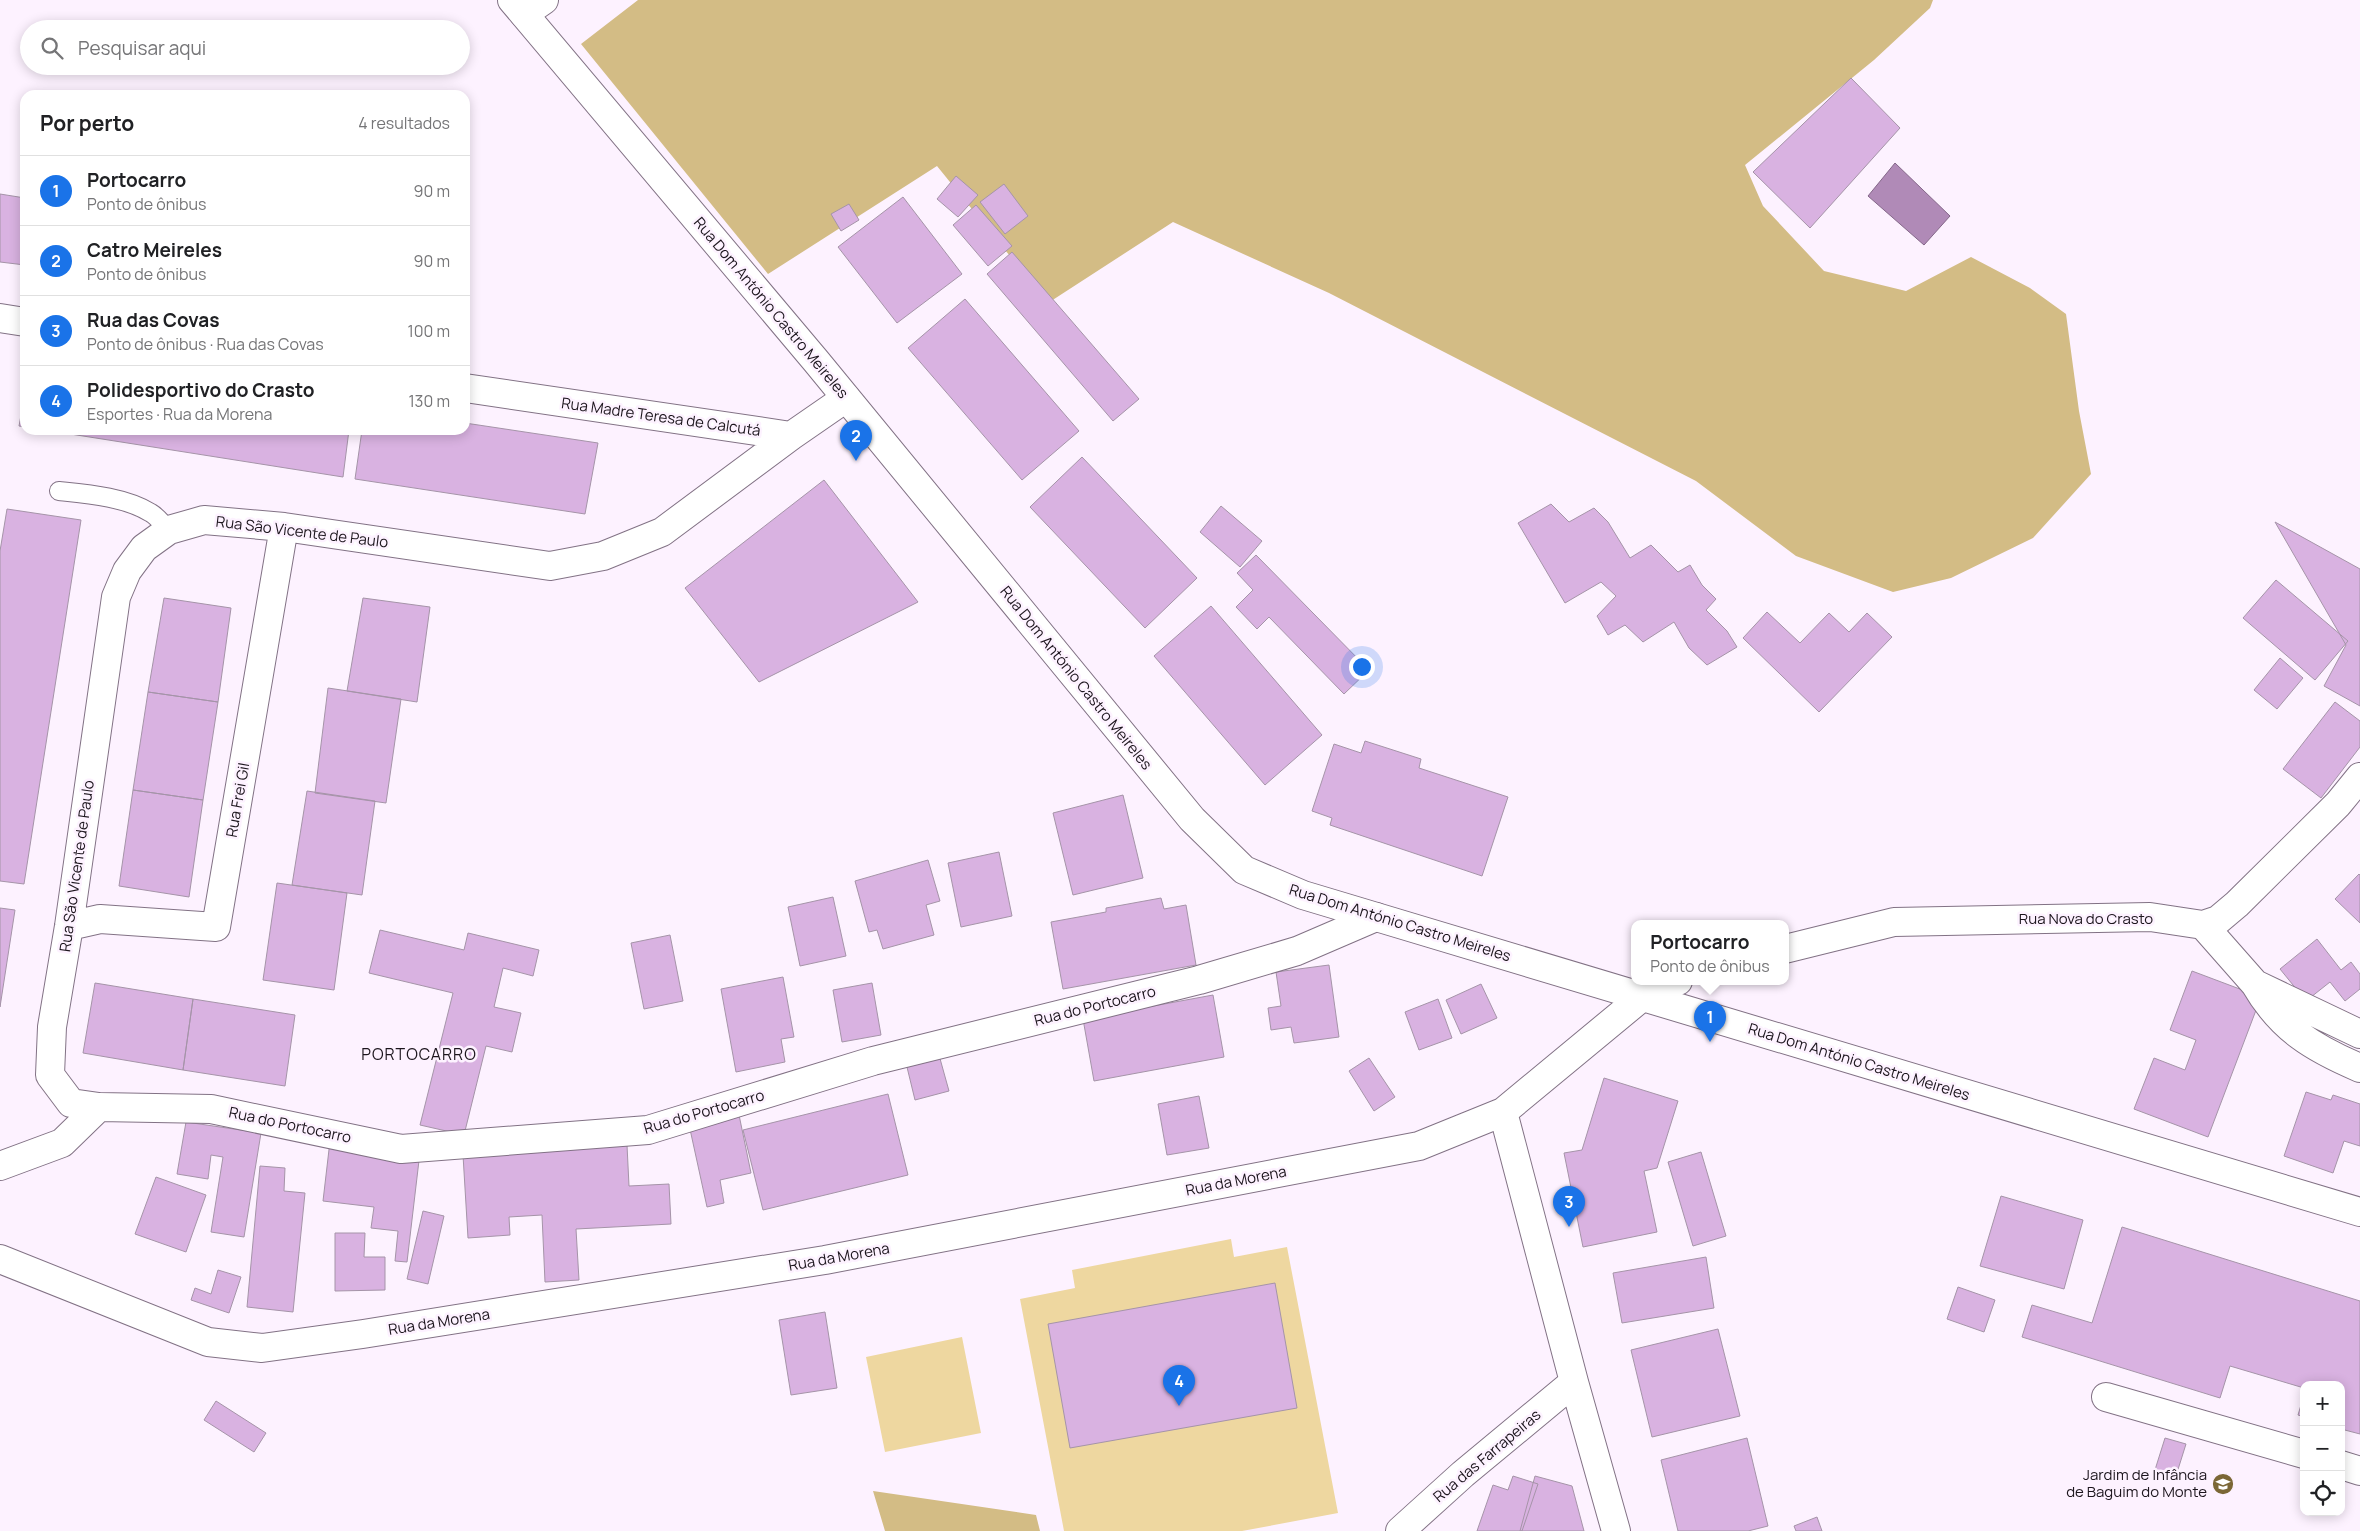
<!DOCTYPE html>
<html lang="pt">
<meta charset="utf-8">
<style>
:root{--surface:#fff;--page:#f6f6f6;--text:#202124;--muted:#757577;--line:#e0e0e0;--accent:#1a73e8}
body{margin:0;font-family:Manrope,sans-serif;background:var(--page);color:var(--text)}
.controls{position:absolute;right:15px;bottom:15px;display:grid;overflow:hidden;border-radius:10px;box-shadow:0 2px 12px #0003}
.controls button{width:45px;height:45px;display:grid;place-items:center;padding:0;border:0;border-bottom:1px solid var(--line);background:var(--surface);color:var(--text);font:25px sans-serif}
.you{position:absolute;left:1361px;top:666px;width:18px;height:18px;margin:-12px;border:4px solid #fff;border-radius:50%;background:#1a73e8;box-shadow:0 0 0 8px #1a73e833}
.badge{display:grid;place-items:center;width:32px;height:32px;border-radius:50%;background:var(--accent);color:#fff;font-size:16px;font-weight:700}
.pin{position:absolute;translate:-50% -41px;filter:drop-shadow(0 1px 2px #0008)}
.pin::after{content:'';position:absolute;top:26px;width:18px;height:15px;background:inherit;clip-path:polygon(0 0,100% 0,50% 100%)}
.popup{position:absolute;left:1631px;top:920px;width:158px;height:65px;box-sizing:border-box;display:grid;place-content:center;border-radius:10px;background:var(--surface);filter:drop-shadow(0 1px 4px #0005);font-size:16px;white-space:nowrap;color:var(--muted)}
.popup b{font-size:19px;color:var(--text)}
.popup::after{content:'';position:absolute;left:50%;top:100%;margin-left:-10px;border:10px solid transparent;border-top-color:var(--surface)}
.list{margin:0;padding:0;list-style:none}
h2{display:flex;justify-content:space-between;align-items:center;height:65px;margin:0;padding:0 20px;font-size:21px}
h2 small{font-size:16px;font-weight:400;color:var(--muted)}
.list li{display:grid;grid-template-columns:32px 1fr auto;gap:15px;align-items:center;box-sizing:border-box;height:70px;padding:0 20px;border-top:1px solid var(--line)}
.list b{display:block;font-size:19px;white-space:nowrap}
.list p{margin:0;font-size:16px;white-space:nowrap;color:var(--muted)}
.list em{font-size:16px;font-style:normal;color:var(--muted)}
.icon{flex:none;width:28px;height:28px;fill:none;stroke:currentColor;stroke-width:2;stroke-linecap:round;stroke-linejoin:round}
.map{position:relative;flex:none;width:2360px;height:1531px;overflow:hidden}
.search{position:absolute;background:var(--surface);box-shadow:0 2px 12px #0003;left:20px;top:20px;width:450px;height:55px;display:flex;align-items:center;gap:12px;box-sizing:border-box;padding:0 18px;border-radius:28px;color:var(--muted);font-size:19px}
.panel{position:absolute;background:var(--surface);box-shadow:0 2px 12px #0003;left:20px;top:90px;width:450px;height:345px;border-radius:15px}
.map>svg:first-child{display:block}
.green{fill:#eed7a0}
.forest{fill:#d3bc85}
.water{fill:#b08ab7;stroke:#846789}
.building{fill:#d9b2e1;stroke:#a594a8}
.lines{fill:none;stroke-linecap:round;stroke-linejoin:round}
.service-casing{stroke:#827285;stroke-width:20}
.minor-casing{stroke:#827285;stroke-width:30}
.secondary-casing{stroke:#827285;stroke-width:30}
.service{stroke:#fff;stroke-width:18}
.minor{stroke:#fff;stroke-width:28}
.secondary{stroke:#fff;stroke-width:28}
.labels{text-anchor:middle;stroke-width:5;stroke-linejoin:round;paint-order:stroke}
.street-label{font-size:15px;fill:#1c151d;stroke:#fdf2ff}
.poi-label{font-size:15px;fill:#1c151d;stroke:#fdf2ff;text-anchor:end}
.neighbourhood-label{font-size:16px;letter-spacing:1px;fill:#1c151d;stroke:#fdf2ff}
</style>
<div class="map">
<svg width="2360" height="1531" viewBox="0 0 2360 1531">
<rect width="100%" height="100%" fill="#fdf2ff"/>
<path class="green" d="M1231,1239L1234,1257L1287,1247L1338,1513L1242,1531H1064L1020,1299L1075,1288L1072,1270Z
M962,1337L981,1433L885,1452L866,1357Z"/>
<path class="forest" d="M638,0H1933L1930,8L1874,60L1745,165L1763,206L1824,271L1906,291L1971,257L2030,288L2066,314L2079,411L2091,474L2033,538L1951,578L1893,592L1796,556L1696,481L1329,293L1173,222L1048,303L937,166L768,274L581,44Z
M873,1491L1036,1515L1040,1531H885Z"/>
<path class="water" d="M1895,163L1950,216L1924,245L1868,196Z"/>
<path class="building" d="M1851,78L1900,128L1810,228L1753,172Z
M956,176L978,195L958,217L937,199Z
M1004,184L1028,216L1005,234L980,202Z
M0,194L25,198V265L0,262Z
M903,197L962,274L897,323L838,247Z
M849,204L859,220L841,231L831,214Z
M976,205L1012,246L988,266L953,225Z
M1012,252L1139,399L1113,421L987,274Z
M965,299L1079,431L1022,480L908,348Z
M25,394V427L19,426Z
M465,423L598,443L585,514L355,479L362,430H465Z
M45,430H349L343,477Z
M1082,457L1197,578L1145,628L1030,507Z
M824,480L918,602L759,682L685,588Z
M1551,504L1569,522L1594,508L1608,522L1630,558L1651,545L1678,572L1690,565L1702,585L1716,599L1706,610L1727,631L1737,647L1707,665L1689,648L1674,622L1643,642L1625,625L1608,635L1597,616L1616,596L1601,582L1565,603L1518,523Z
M1221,506L1262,541L1240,567L1200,532Z
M7,509L81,520L24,884L0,881V551Z
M2275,522L2360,569V706L2324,686L2346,645Z
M1256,555L1369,670L1344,694L1269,617L1257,629L1236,607L1253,590L1237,573Z
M2276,580L2348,641L2315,680L2243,618Z
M164,598L231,608L218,702L148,692Z
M363,598L430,607L417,702L347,691Z
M1211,606L1322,735L1265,785L1154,656Z
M1767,612L1800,643L1829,613L1849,632L1867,613L1892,637L1819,712L1743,638Z
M2280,658L2303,678L2277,709L2254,690Z
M328,688L401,699L386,803L315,793Z
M148,692L218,702L203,800L133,790Z
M2335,702L2360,721V747L2321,798L2283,769Z
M1365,741L1421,759L1419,768L1508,797L1482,876L1330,825L1332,818L1312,811L1334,744L1361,753Z
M133,790L203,800L189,897L119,886Z
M307,791L375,801L362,895L292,885Z
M1123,795L1143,878L1073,895L1053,813Z
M999,852L1012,916L961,927L948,863Z
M928,860L940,901L926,905L934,935L883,949L877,930L869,932L855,881Z
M2359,874L2360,875V923L2335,899Z
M277,883L347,893L334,990L263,980Z
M833,897L846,956L800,966L788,907Z
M1161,898L1164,909L1186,905L1196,965L1063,989L1051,922L1106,912V908Z
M0,908L15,910L0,1007Z
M380,930L464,950L468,933L539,950L533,976L503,968L494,1007L521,1013L512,1052L486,1046L464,1135L420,1125L453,993L369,973Z
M670,935L683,1001L644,1009L631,943Z
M2317,939L2341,970L2351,962L2360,974V989L2345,1001L2330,982L2306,1001L2280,969Z
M1329,965L1339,1037L1294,1043L1291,1027L1271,1030L1268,1008L1281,1006L1276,972Z
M2192,971L2261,997L2208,1137L2134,1109L2154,1058L2185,1070L2196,1040L2170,1030Z
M783,977L794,1037L781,1039L785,1062L736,1072L721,989Z
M95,983L193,999L183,1070L83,1053Z
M872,983L881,1035L842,1042L833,990Z
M1481,984L1497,1018L1461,1034L1446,1000Z
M1213,995L1224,1057L1094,1081L1083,1019Z
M193,999L295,1015L285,1086L183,1070Z
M1438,999L1452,1038L1419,1050L1405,1012Z
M939,1055L949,1091L915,1100L906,1063Z
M1369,1058L1395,1097L1374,1111L1349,1071Z
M1604,1078L1678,1101L1657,1168L1644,1171L1657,1232L1583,1247L1564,1153L1582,1150Z
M2306,1092L2331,1100L2333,1095L2360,1104V1146L2344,1141L2333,1173L2284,1156Z
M888,1094L908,1175L763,1210L743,1130Z
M1199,1096L1209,1148L1167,1155L1158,1104Z
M738,1110L751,1173L720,1180L724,1203L707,1207L688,1120Z
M186,1122L261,1133L244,1237L211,1232L223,1157L211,1155L208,1179L177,1174Z
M330,1141L420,1152L407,1262L395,1261L398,1231L371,1228L374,1207L323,1201Z
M627,1145L629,1186L669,1184L671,1224L576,1229L579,1280L545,1282L542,1215L509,1217L510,1235L468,1238L463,1155Z
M1701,1152L1726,1236L1693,1246L1668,1162Z
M260,1166L285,1168L284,1191L305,1193L293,1312L247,1307Z
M156,1177L206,1195L186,1252L135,1234Z
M2001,1196L2083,1220L2064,1289L1980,1266Z
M423,1211L444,1216L428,1284L407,1279Z
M2122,1227L2360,1301V1434L2341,1429V1385H2304V1388L2230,1366L2220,1398L2022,1337L2032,1305L2092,1323Z
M335,1233H365L364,1257H385V1290L335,1291Z
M1706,1257L1714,1308L1622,1323L1613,1273Z
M218,1270L241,1277L229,1313L191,1300L195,1288L211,1294Z
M1275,1283L1297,1408L1070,1448L1048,1324Z
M1958,1287L1995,1300L1984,1332L1947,1319Z
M825,1312L837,1388L791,1395L779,1320Z
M1718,1329L1740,1416L1652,1437L1631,1350Z
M2304,1395V1417L2298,1415Z
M216,1401L266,1433L254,1452L204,1420Z
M1747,1438L1768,1526L1748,1531H1678L1661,1460Z
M2165,1438L2186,1444L2175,1479L2154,1473Z
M1513,1476L1538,1484L1522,1531H1477L1493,1485L1508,1490Z
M1535,1476L1572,1486L1584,1531H1520Z
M1817,1517L1822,1531H1796L1794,1526Z"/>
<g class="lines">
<g class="service-casing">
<path id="service" d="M59,491C88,494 125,497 151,513C158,517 163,525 169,530"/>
</g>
<g class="minor-casing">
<path id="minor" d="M524,14L544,0
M0,318L25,322
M465,388L791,436L846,398
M791,436L662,532L603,556L550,566L284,527L204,520L169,530L144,548L127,571L116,597L69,926L52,1027L50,1075L71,1103L99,1107L211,1109L401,1149L648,1130L873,1061L1199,980L1297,951L1376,917
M2203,925L2255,984L2360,1034
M69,926L100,919L216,927L284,527
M1785,949L1894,922L2150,917L2203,925L2218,920L2237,904L2338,804L2360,777
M2255,984C2281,1029 2313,1048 2360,1068
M1503,1112L1574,1382L1616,1531
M0,1166L62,1143L99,1107
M0,1259L208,1342L262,1348L363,1334L825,1260L1419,1146L1503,1112L1642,997L1678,981
M2106,1397L2304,1454
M2341,1465L2360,1471
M1400,1531L1463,1474L1574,1382"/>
</g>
<g class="secondary-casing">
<path id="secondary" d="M512,0L816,361L1192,819L1244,870L1303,895L2360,1212"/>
</g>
<use href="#service" class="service"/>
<use href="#minor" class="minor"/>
<use href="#secondary" class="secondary"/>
</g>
<defs>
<g id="school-disc" transform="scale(1.125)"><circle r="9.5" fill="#7b6736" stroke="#fdf2ff"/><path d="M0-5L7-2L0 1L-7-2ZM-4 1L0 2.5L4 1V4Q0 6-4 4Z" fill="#fff"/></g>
</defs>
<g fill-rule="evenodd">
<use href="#school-disc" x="2223" y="1484"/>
</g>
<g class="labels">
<g class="street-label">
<text transform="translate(771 308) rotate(50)" y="5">Rua Dom António Castro Meireles</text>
<text transform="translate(661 417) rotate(8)" y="5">Rua Madre Teresa de Calcutá</text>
<text transform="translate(302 532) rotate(7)" y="5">Rua São Vicente de Paulo</text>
<text transform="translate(1076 678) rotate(51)" y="5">Rua Dom António Castro Meireles</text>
<text transform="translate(238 800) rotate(-80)" y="5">Rua Frei Gil</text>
<text transform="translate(77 866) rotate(-82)" y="5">Rua São Vicente de Paulo</text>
<text x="2086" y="924">Rua Nova do Crasto</text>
<text transform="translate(1400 923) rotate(17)" y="5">Rua Dom António Castro Meireles</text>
<text transform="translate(1095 1006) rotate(-14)" y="5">Rua do Portocarro</text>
<text transform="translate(1859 1062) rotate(17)" y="5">Rua Dom António Castro Meireles</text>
<text transform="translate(704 1112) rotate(-16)" y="5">Rua do Portocarro</text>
<text transform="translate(290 1125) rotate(12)" y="5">Rua do Portocarro</text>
<text transform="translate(1236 1181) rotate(-11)" y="5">Rua da Morena</text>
<text transform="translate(839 1257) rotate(-10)" y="5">Rua da Morena</text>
<text transform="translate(439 1322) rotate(-9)" y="5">Rua da Morena</text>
<text transform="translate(1487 1456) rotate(-40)" y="5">Rua das Farrapeiras</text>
</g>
<g class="poi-label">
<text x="2207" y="1480">Jardim de Infância<tspan x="2207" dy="17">de Baguim do Monte</tspan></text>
</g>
<g class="neighbourhood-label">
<text x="419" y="1060">PORTOCARRO</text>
</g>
</g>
</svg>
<div class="controls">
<button>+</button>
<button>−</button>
<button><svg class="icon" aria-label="locate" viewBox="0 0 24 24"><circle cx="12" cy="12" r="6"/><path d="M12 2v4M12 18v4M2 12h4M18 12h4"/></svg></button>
</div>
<div class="you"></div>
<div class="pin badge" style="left:1710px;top:1042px">1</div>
<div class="popup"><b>Portocarro</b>Ponto de ônibus</div>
<div class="pin badge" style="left:856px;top:461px">2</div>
<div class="pin badge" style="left:1569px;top:1227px">3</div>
<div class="pin badge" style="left:1179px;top:1406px">4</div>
<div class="search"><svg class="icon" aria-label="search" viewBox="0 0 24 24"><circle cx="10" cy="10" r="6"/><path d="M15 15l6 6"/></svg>Pesquisar aqui</div>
<section class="panel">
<h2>Por perto<small>4 resultados</small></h2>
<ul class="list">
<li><span class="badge">1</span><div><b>Portocarro</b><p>Ponto de ônibus</p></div><em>90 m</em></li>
<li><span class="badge">2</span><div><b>Catro Meireles</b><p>Ponto de ônibus</p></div><em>90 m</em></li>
<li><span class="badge">3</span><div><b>Rua das Covas</b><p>Ponto de ônibus · Rua das Covas</p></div><em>100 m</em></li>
<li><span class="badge">4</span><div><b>Polidesportivo do Crasto</b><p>Esportes · Rua da Morena</p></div><em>130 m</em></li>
</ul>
</section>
</div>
